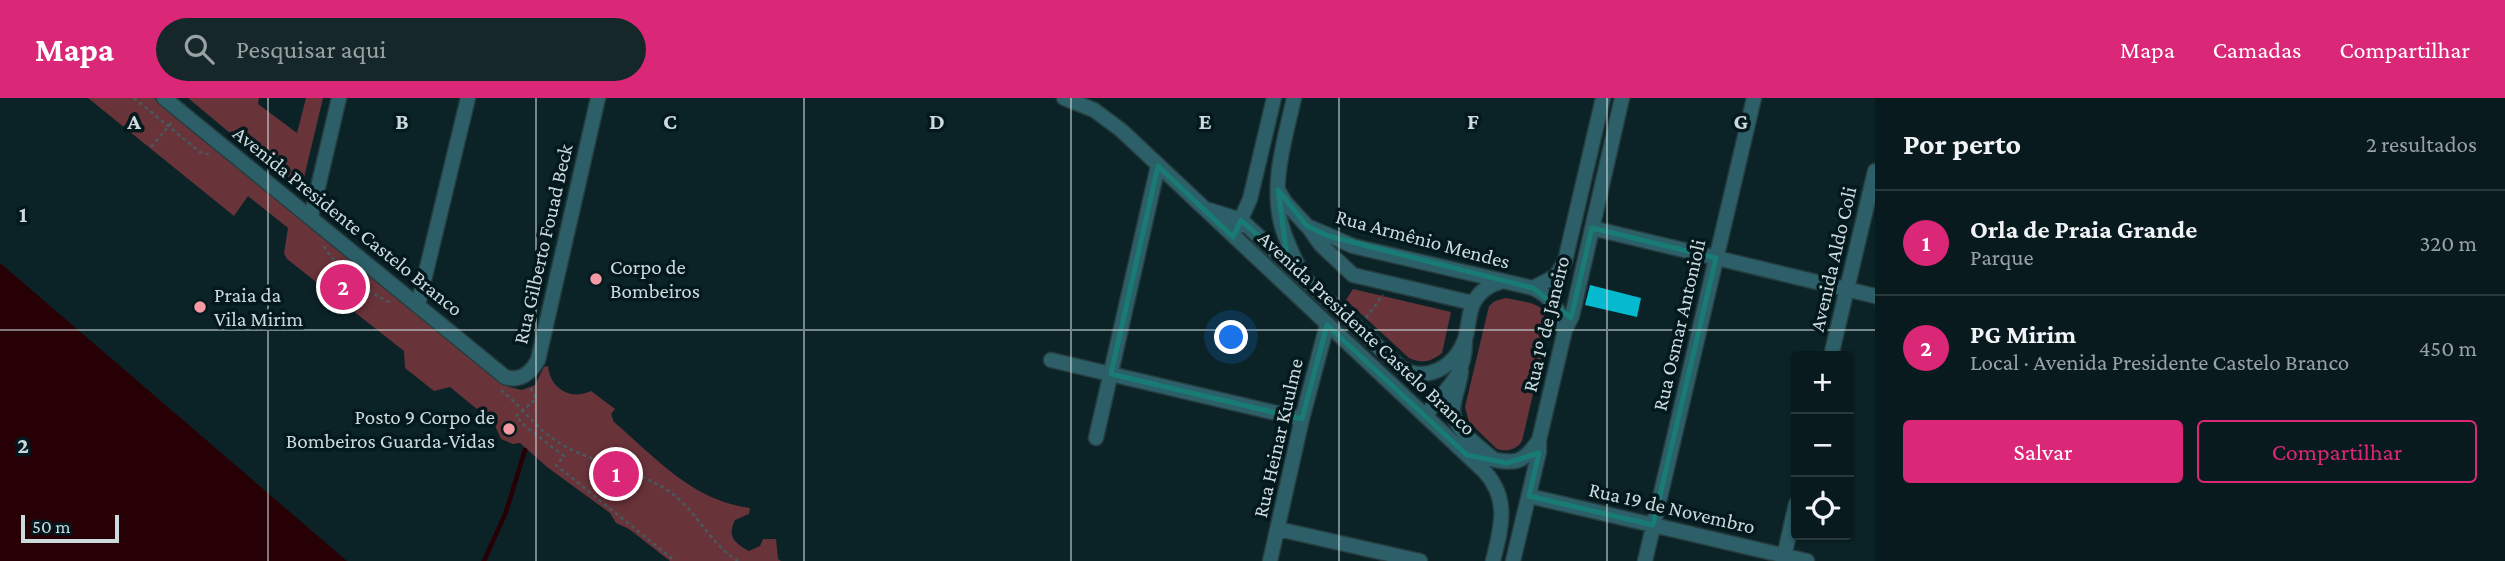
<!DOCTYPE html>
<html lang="pt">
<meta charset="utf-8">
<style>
:root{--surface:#081a1d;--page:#16272a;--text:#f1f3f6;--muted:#98a1a4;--line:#29383b;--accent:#db2777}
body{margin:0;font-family:"Crimson Pro",serif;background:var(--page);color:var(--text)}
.controls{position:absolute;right:21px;bottom:21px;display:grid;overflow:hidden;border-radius:7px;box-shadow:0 2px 5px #0004}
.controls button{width:63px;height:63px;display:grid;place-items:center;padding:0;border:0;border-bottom:2px solid var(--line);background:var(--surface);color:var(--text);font:35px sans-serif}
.scale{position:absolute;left:21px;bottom:18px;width:98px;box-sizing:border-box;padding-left:7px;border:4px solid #cddadd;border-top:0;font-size:19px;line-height:24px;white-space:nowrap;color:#cddadd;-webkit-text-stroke:5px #03191d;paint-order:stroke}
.you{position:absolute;left:1232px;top:240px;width:24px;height:24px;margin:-18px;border:5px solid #fff;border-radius:50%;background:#1a73e8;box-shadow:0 0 0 10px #1a73e833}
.badge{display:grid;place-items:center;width:46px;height:46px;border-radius:50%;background:var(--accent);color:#fff;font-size:23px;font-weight:700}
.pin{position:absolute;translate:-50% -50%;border:4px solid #fff;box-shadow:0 2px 7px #0006}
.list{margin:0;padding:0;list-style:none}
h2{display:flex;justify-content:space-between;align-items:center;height:91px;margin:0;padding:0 28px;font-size:30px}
h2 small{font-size:23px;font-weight:400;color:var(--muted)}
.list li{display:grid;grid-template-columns:46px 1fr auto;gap:21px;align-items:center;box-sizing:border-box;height:105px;padding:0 28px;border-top:2px solid var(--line)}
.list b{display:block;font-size:26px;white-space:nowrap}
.list p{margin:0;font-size:23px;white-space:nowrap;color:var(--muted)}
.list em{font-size:23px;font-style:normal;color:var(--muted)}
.actions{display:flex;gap:14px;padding:21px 28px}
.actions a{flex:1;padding:16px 0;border:2px solid var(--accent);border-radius:7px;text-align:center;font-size:24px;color:var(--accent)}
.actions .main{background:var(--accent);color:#fff}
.icon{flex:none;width:38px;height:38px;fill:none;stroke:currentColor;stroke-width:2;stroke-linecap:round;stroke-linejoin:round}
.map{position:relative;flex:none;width:1875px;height:463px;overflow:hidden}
header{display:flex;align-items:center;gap:42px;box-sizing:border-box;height:98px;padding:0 35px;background:var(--accent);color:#fff}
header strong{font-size:33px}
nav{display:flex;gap:38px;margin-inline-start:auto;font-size:24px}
.search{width:490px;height:63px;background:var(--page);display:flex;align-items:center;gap:18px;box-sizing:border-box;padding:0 24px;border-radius:38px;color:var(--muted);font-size:26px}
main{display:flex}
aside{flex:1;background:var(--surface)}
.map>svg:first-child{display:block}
.green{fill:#69333a}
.water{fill:#270006}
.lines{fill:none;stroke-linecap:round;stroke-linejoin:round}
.stream{stroke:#270006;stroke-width:4.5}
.building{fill:#05b9cf}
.minor-casing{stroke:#263d40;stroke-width:17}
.path{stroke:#465b5e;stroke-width:2.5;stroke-dasharray:3.5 3.5;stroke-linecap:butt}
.minor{stroke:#2d5f68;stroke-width:14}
.marked{fill:none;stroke:#187b74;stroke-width:5;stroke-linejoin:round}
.grid{fill:none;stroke:#cddadd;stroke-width:2;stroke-opacity:0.55}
.poi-dot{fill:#f49aa4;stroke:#03191d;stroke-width:2.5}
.labels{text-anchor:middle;stroke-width:7;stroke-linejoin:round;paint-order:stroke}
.street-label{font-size:21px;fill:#cddadd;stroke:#03191d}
.poi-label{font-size:21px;fill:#cddadd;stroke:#03191d;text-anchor:start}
.grid-label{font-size:23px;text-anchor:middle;font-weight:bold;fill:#cddadd;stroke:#03191d;stroke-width:7;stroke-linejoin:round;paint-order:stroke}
</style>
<header>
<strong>Mapa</strong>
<div class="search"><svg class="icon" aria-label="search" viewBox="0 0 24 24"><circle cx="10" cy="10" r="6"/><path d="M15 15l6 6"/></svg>Pesquisar aqui</div>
<nav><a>Mapa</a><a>Camadas</a><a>Compartilhar</a></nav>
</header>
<main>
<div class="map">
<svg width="1875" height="463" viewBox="0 0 1875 463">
<rect width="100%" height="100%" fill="#0b2327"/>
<path class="green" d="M88,0H154L509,289L522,292L535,287L544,269L548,268C550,290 570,303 591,293L615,311L611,316L614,324C656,360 693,403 750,410L749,416L735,422C727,438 734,445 749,453L760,448L763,441H776L778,461L781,463H670L629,431L616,425L610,415L547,369L520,345L513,346L501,341L494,325L450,289L434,293L405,270L404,253L287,161L284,155L288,130L248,98L234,118Z
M188,0H259L258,6L297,35L306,0H323L302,88H294Z
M1353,191L1451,214L1442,255C1430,264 1423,266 1409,260L1346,202Z
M1506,200C1523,204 1545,204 1550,223L1522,343C1516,352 1507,354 1497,351L1469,324L1465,309L1489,208L1495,203Z"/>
<path class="water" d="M0,165L347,463H0Z"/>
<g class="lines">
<path class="stream" d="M484,463L506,414L525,352"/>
</g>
<path class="building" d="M1590,187L1641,200L1637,219L1585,207Z"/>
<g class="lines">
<g class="minor-casing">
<path id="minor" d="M164,0L505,279C520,284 531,275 538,262L598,0
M1064,0L1094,12L1121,32L1485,374C1510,402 1501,430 1493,463
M1294,0C1285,41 1271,83 1281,125C1285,141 1293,157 1300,172
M1278,92L1285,104L1307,128L1353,148L1533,190L1556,178L1565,163L1603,0
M1209,112L1241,122L1400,269C1426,286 1455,269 1465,241C1469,229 1468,215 1474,204C1480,193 1489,187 1500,184
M311,119L339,0
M1237,130L1250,101L1274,0
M1309,130L1321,147L1353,177L1473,205
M1592,130L1875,198
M1533,190C1553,200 1559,211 1565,232
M418,207L468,0
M1831,258L1875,73
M1051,262L1302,321
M1461,273C1460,286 1454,298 1453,311C1452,331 1480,349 1493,361
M1425,318C1445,291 1465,280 1465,244
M1096,340L1158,68
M1485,360C1513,365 1521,369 1539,342
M1529,398L1807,463
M1278,431L1420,463
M1270,463L1302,321L1327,227
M1513,463L1539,354V342L1565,232L1572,218L1622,0
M1645,463L1754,0
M1783,463L1796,406"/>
</g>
<path class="path" d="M134,0L200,54L210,57
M151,49L172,24
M324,148C332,165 375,201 393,205
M346,186L356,173
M1366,220L1383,197
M531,290L536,301L516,318L526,329L564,358L556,367L675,463
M501,292C522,309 537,332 561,346C595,366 637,371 670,394C697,413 709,445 738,463"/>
<use href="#minor" class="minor"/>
</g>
<path class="marked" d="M1158,68L1233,139L1241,122L1288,165L1278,92L1307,128L1328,138L1533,190L1571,220L1592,130L1716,160L1653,427L1529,398L1539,355L1507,365L1467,357L1327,227L1302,321L1111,276Z"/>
<path class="grid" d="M268,0V463M536,0V463M804,0V463M1071,0V463M1339,0V463M1607,0V463M0,232H1875"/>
<g class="poi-dot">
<circle cx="596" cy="181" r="7"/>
<circle cx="200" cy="209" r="7"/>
<circle cx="509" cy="331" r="7"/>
</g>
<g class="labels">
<g class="street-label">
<text transform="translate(348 123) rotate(39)" y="7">Avenida Presidente Castelo Branco</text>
<text transform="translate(1423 141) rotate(15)" y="7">Rua Armênio Mendes</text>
<text transform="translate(543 146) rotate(-77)" y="7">Rua Gilberto Fouad Beck</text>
<text transform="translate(1833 161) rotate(-77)" y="7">Avenida Aldo Coli</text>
<text transform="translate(1546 226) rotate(-76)" y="7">Rua 1º de Janeiro</text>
<text transform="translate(1679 227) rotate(-77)" y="7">Rua Osmar Antonioli</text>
<text transform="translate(1367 235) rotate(43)" y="7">Avenida Presidente Castelo Branco</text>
<text transform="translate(1278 340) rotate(-77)" y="7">Rua Heinar Kuulme</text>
<text transform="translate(1672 410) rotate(13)" y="7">Rua 19 de Novembro</text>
</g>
<g class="poi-label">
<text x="610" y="176">Corpo de<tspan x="610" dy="24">Bombeiros</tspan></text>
<text x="214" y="204">Praia da<tspan x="214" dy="24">Vila Mirim</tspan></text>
<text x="495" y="326" text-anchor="end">Posto 9 Corpo de<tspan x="495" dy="24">Bombeiros Guarda-Vidas</tspan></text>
</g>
</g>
<g class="grid-label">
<text x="134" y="31">A</text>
<text x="402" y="31">B</text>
<text x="670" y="31">C</text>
<text x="937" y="31">D</text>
<text x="1205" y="31">E</text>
<text x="1473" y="31">F</text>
<text x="1741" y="31">G</text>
<text x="23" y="124">1</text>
<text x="23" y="355">2</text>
</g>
</svg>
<div class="controls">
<button>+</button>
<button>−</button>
<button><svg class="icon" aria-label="locate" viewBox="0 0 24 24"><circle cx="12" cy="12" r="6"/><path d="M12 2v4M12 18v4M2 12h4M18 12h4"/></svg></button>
</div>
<div class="scale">50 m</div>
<div class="you"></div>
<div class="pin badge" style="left:616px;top:376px">1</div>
<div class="pin badge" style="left:343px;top:189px">2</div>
</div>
<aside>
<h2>Por perto<small>2 resultados</small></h2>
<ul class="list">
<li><span class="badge">1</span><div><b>Orla de Praia Grande</b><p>Parque</p></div><em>320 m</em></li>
<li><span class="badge">2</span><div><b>PG Mirim</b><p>Local · Avenida Presidente Castelo Branco</p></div><em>450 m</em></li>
</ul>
<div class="actions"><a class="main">Salvar</a><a>Compartilhar</a></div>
</aside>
</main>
